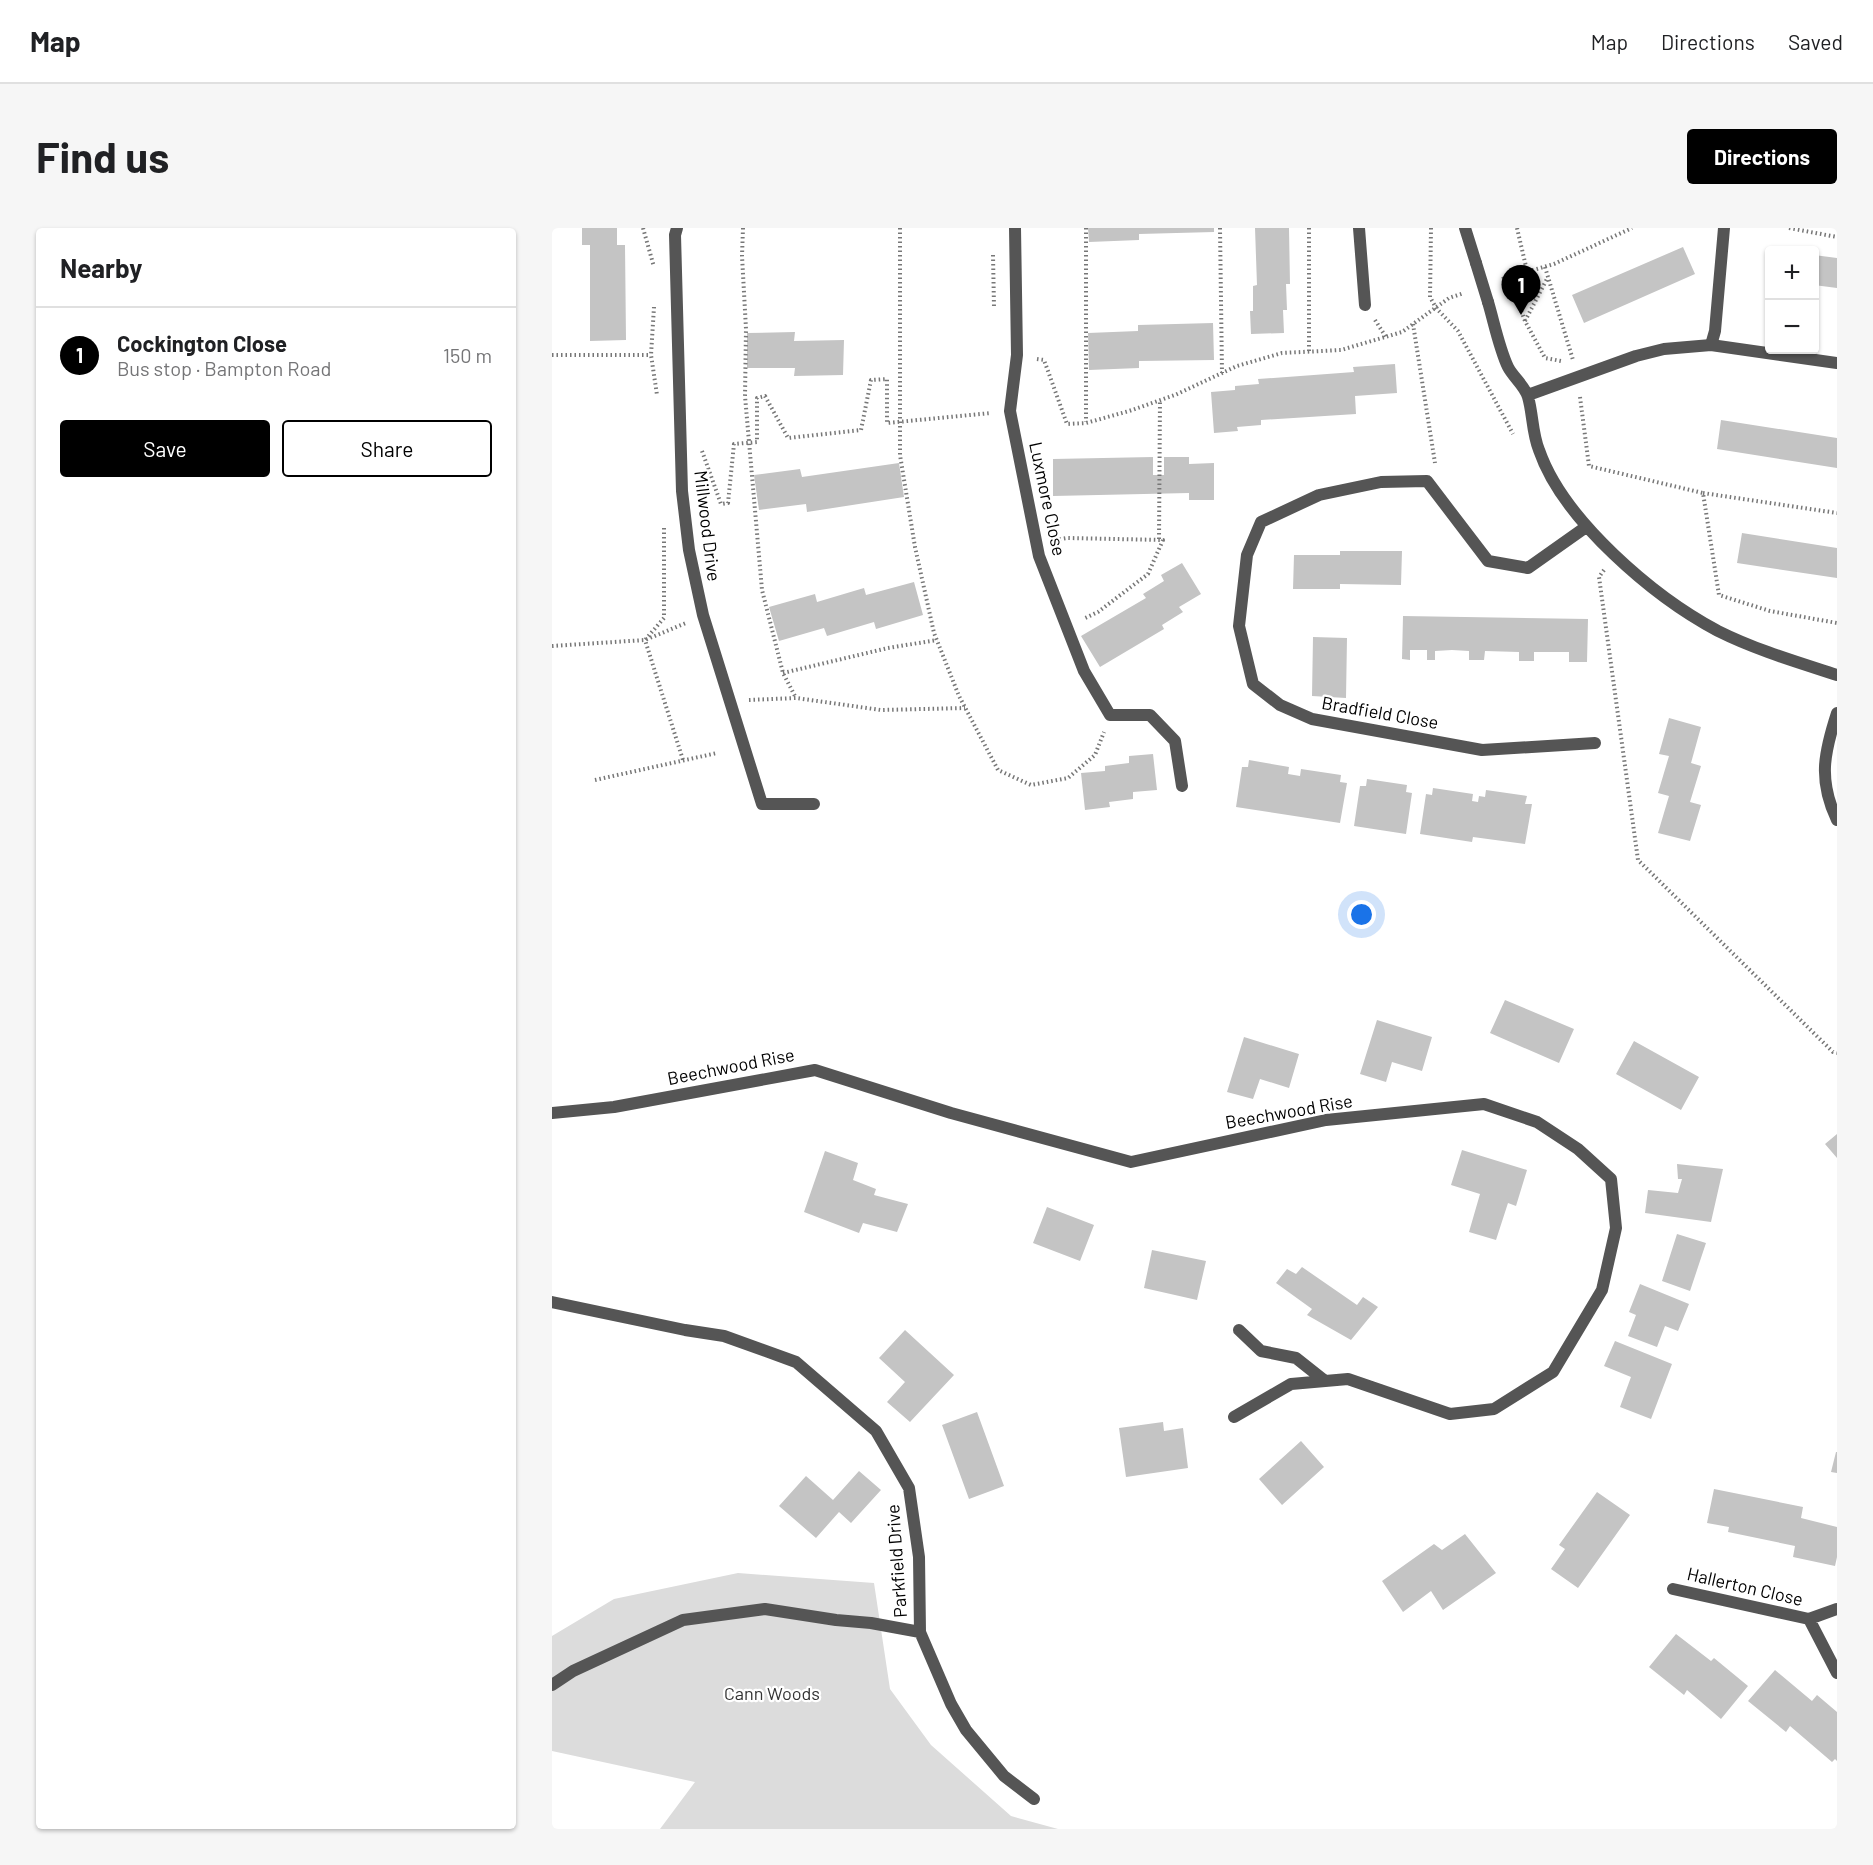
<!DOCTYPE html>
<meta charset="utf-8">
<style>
:root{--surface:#fff;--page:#f6f6f6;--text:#202124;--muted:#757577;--line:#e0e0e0;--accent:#000}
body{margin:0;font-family:Barlow,sans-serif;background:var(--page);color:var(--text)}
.controls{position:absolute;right:18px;top:18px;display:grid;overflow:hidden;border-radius:6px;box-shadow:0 2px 4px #0004}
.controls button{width:54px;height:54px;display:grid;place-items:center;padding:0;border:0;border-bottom:2px solid var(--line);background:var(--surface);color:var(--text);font:30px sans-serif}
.you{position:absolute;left:810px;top:687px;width:21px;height:21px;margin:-15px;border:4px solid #fff;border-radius:50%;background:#1a73e8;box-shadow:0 0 0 9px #1a73e833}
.badge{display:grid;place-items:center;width:39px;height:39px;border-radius:50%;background:var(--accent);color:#fff;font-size:20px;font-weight:700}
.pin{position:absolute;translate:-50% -50px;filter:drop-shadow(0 2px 3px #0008)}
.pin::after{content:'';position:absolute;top:32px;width:21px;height:18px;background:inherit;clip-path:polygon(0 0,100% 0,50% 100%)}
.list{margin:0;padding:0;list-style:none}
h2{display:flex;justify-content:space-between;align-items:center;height:78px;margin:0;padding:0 24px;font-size:26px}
h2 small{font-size:20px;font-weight:400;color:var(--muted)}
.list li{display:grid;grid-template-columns:39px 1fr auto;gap:18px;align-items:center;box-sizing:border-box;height:96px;padding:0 24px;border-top:2px solid var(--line)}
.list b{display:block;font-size:22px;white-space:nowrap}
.list p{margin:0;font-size:20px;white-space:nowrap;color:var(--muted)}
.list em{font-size:20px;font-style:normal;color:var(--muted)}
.actions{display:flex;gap:12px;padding:18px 24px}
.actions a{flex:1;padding:14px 0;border:2px solid var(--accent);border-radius:6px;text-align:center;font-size:21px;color:var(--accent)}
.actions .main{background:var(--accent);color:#fff}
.map{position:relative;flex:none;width:1285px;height:1601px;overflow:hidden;border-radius:6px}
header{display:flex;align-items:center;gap:36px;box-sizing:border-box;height:84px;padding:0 30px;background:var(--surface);border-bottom:2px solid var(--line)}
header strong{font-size:28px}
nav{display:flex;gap:33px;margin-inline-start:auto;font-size:21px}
.intro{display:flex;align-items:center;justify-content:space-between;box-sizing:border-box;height:144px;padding:0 36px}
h1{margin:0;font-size:42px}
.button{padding:15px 27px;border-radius:6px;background:var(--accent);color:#fff;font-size:21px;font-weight:700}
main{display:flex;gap:36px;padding:0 36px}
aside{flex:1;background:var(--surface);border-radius:6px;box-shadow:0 2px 4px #0004}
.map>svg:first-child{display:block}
.green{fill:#dcdcdc}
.building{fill:#c4c4c4}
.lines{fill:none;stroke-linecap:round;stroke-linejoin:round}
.path{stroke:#777;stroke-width:4;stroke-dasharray:1.5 3;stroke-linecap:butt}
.service{stroke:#555;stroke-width:12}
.minor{stroke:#555;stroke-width:12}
.minor-bridge{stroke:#555;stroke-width:12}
.labels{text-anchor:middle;stroke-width:4.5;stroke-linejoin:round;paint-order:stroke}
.street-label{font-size:18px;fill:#000;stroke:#fff}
.park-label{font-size:18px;fill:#333;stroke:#fff}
</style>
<header>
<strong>Map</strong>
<nav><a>Map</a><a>Directions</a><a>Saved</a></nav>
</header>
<div class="intro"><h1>Find us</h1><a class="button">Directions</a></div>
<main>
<aside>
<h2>Nearby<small></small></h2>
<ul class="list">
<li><span class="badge">1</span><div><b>Cockington Close</b><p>Bus stop · Bampton Road</p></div><em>150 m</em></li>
</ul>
<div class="actions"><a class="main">Save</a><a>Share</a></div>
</aside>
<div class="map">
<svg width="1285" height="1601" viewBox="0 0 1285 1601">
<rect width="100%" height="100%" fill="#fff"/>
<path class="green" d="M186,1345L322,1355L338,1461L379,1517L459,1588L506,1601H108L143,1554L0,1523V1408L62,1371Z"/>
<path class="building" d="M30,0H65V17H73L74,112L38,113V17H30Z
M536,0H662V4L587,6V12L537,14Z
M703,0H737L738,56H734L735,82H731L732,105L699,106L698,83H701V58L705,57Z
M1131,19L1143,46L1032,95L1020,67Z
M1262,27L1285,30V60L1262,57Z
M661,95L662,132L587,133V140L537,142L536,105L586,103V97Z
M243,104L242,113L292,112L291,147L242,148L243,140H195V105Z
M843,136L845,165L803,168L804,186L709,192V197L685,199L686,203L662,205L659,164L683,162V158L707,156L706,151L802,144L801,139Z
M1169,192L1285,210V240L1165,221Z
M601,229V247H612V229H637V236L662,235V272H637V265L501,268V231Z
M347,235L352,269L255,284L254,276L207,282L202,247L248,241L250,249Z
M1190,305L1285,320V350L1185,335Z
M788,323H850L849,357L788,356V361H741L742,327H788Z
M630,335L649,366L627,379L631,384L610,397L612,401L548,439L529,408L594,370L591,366L612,353L609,347Z
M362,354L371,387L324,401L322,394L275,408L272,400L227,413L217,379L263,366L265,374L312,360L314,367Z
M851,388L1036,391L1035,434H1017V424H982V433H967V424L933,423L932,432H917V423L900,422L883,423V432H875V422H858V432L850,431Z
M761,409L795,410L794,470L760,468Z
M1117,490L1149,499L1139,535L1149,538L1138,574L1149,577L1138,613L1106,605L1117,568L1106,565L1117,528L1107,526Z
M601,526L605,562L581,564V571L557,574L558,579L533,582L529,545L553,543V538L577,535V528Z
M697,532L737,539L736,546L748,548L749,541L789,547L788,554L795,555L788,595L684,579L690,539H696Z
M815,551L855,557L854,564L860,565L854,606L802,598L808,558H814Z
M881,560L921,566L920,573L926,574L927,568L933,569L934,562L975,568L973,576H980L973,616L921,609L920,614L868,606L874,566L880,567Z
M953,772L1022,801L1007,835L938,805Z
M825,792L880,809L870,843L840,834L834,854L808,846Z
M692,809L747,826L737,860L708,851L701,871L675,864Z
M1082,813L1147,849L1129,882L1064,846Z
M1285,906V930L1273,916Z
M910,922L975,942L964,978L956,975L944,1012L917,1004L928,966L899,957Z
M273,923L306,935L301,952L324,961L322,967L356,976L345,1004L311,995L307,1005L252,984Z
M1125,936L1171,941L1159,994L1093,985L1096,962L1126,965L1130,951H1126Z
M495,979L542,997L528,1033L481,1015Z
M1125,1006L1154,1015L1138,1063L1110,1053Z
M600,1022L654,1033L645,1072L592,1060Z
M750,1039L805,1077L811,1069L826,1079L799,1112L755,1087L760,1081L724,1055L735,1041L744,1046Z
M1088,1056L1137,1076L1126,1103L1113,1098L1105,1119L1076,1108L1084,1087L1077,1084Z
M353,1102L402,1147L358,1194L335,1174L353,1154L327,1130Z
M1063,1113L1120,1136L1099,1191L1068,1179L1079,1149L1052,1138Z
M425,1184L452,1258L417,1271L390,1197Z
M611,1194L612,1203L631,1200L636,1240L574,1249L567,1200Z
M749,1213L772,1239L730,1277L707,1251Z
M1284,1224H1285V1245L1279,1244Z
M307,1243L329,1262L299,1295L287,1284L264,1310L227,1278L254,1248L281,1272Z
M1162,1261L1251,1279L1249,1290L1285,1299V1329L1283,1338L1241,1329L1243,1318L1176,1304L1177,1299L1155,1295Z
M1045,1264L1078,1287L1026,1360L999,1341L1013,1321L1007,1317Z
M913,1306L944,1345L891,1382L879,1363L851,1384L830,1353L882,1316L890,1322Z
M1124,1406L1159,1433L1162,1430L1196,1458L1169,1491L1135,1462L1132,1467L1097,1439Z
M1223,1442L1260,1473L1265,1467L1285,1484V1533L1283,1531L1280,1534L1238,1498L1234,1504L1196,1473Z"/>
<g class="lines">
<path class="path" d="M91,0L102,39
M191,0L190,28L194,101L193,168L210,362L231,445L244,470
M348,0V227L363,319L382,405L407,468L446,542L479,557L516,550L543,527L552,504
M534,0V194
M668,0L670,145
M757,0V124
M879,0L878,69L884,80L906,103L961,206
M965,0L975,43
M1237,0L1285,9
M441,27L442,79
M993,39L1021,132
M950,51L1002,36L1080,0
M963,66L973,93L993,130L1009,133
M102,79L99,127L105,167
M823,92L834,109
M973,93L996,49
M861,96L883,235
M0,127H99
M485,131L492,132L515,196L534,195L577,183L623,167L685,138L730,125L789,122L850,104L897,70L912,65
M1028,169L1037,238L1151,265L1167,367L1218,383L1285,395
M150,223L169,276L176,275L182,216L205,214V170L213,168L236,210L309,202L319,152L335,151V195L439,185
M1151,265L1285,285
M112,300V390L93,412L131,532
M607,311L608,172
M503,312L515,310L611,312L596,346L546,384L531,391
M1052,342L1047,349L1086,632L1281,824L1285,825
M0,418L93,412L134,395
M231,445L336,420L385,412
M197,472L244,470L329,482L413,480
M43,552L165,525"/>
<path class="service" d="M1159,117L1163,103L1172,0"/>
<path class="minor" d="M125,0L123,7L130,263L137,322L151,387L210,576H262
M463,0L465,127L458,183L487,328L532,443L558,487H598L623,513L630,558
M807,0L813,77
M913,0L924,35
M936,74C942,94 947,120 956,139C961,149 973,158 976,169C981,186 980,205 987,222C1011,292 1102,369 1166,403C1204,422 1245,434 1285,447
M976,167L1084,128L1112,121L1159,117L1285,135
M1034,299L976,340L936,333L875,253L829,254L767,267L709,294L695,327L687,398L701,456L728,477L760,491L930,522L1043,515
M1285,485C1272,525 1266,552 1285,592
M0,885L62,879L263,842L399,885L579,934L774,892L932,876L985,894L1026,921L1059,951L1064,1000L1050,1062L1001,1144L942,1181L898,1186L796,1151L739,1156L682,1189
M0,1074L133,1102L172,1108L244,1134L324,1203L357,1260L367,1329L368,1404L399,1476L414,1502L452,1548L482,1571
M687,1102L709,1123L744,1130L773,1153
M1121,1361L1257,1391L1285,1381
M1257,1391L1285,1445
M0,1457L21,1443L131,1392L213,1381L284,1392L319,1395L368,1404"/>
<path class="minor-bridge" d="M924,35L936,74"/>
</g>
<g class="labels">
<g class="street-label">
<text transform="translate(495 271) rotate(78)" y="6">Luxmore Close</text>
<text transform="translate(155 298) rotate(83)" y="6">Millwood Drive</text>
<text transform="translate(828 485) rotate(10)" y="6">Bradfield Close</text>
<text transform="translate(179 839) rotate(-11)" y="6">Beechwood Rise</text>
<text transform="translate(737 884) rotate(-10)" y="6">Beechwood Rise</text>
<text transform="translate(345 1333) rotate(-94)" y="6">Parkfield Drive</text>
<text transform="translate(1193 1359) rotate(13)" y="6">Hallerton Close</text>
</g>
<g class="park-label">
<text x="220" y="1472">Cann Woods</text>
</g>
</g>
</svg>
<div class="controls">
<button>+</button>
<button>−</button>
</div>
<div class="you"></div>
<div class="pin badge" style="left:969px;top:87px">1</div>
</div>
</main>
